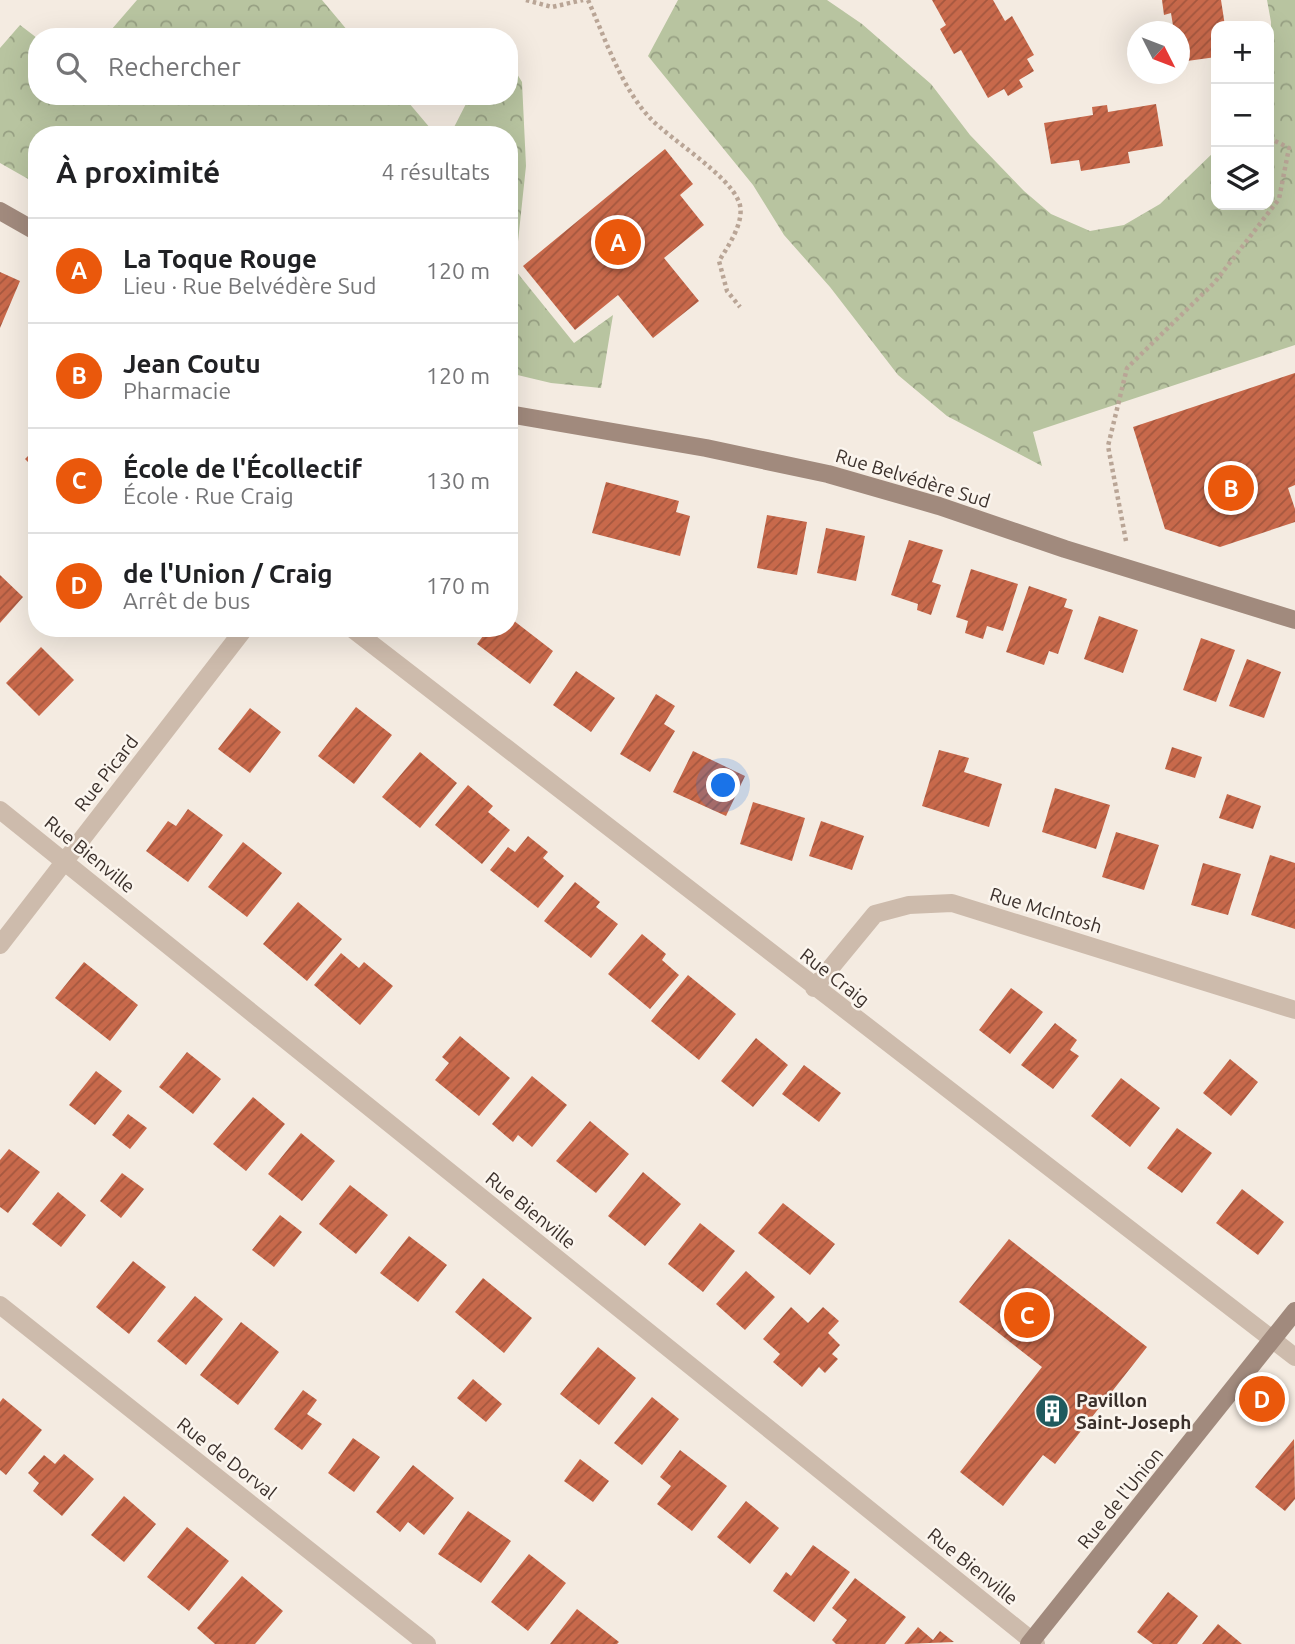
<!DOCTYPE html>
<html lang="fr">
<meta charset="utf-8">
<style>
:root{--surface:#fff;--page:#f6f6f6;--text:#202124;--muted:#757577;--line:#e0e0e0;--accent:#ea580c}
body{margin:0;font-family:Ubuntu,sans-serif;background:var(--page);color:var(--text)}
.controls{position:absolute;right:21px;top:21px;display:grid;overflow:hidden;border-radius:14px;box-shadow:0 7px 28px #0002}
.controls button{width:63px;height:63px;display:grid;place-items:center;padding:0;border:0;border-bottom:2px solid var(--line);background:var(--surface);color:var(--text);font:35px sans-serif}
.compass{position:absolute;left:1127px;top:21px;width:63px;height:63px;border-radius:50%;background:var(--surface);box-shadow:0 7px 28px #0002;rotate:132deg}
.you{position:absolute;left:724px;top:786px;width:24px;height:24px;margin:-18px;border:5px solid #fff;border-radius:50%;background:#1a73e8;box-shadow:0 0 0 10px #1a73e833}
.badge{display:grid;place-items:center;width:46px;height:46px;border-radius:50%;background:var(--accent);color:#fff;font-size:23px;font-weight:700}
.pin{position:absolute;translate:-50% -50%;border:4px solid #fff;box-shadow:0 2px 7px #0006}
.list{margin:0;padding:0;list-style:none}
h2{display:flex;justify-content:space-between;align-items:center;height:91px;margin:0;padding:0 28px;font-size:30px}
h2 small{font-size:23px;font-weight:400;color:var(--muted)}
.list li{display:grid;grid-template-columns:46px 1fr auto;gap:21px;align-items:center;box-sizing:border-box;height:105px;padding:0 28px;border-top:2px solid var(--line)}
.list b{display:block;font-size:26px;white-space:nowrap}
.list p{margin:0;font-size:23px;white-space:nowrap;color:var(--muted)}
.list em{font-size:23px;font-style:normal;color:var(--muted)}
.icon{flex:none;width:38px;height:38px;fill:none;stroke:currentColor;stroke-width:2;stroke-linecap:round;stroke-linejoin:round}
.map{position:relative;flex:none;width:1295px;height:1644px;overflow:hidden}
.search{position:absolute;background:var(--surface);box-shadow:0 7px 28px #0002;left:28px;top:28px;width:490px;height:77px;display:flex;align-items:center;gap:18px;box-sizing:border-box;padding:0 24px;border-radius:28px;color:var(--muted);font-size:26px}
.panel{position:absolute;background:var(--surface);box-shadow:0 7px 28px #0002;left:28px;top:126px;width:490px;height:511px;border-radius:28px}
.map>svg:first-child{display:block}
.forest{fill:url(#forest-crowns)}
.building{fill:url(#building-hatch)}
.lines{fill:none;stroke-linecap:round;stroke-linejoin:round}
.path{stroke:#b9a596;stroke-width:4.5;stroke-dasharray:3.5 3.5;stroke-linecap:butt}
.street{stroke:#cdbbac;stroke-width:18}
.secondary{stroke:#a18a7d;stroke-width:18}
.labels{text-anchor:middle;stroke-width:5;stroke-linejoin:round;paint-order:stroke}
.street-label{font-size:19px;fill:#3b302b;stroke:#fbf5ee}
.poi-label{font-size:19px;font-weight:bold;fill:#3b302b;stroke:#fbf5ee;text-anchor:start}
</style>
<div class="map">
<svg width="1295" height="1644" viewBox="0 0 1295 1644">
<defs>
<pattern id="forest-crowns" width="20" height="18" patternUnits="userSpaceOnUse" patternTransform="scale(1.75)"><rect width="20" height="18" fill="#b8c4a0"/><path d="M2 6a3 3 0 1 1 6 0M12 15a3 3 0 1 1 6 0" fill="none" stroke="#97a083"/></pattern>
<pattern id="building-hatch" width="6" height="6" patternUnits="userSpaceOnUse" patternTransform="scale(1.75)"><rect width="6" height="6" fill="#c8694b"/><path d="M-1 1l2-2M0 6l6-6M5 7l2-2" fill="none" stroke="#a4573f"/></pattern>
</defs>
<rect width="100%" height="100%" fill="#f4ebe1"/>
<path class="forest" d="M137,0H322L353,37H105Z
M678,0H827L862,24L931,84L970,135L1024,191L1051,214L1090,231L1124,225L1160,204L1216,150V205H1269L1271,22L1267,0H1295V345L1033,432L1042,466L947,416L898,375L830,287L784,235L753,185L648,56Z
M20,25L37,38V96H403L436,135H37V184L0,163V48Z
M509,61L522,82L526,166L515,270L574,343L613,315L601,388L551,383L509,373V135H450L470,96H509Z"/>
<path class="building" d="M932,0H993L1005,21L1012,16L1034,55L1027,59L1034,71L1019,80L1023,87L1008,96L1004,89L988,98L961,50L954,54L940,29L946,25Z
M1162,0H1221L1225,26H1216V57L1180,62V32H1174L1171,13L1164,15Z
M1156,104L1163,146L1128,152L1130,163L1081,171L1079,160L1051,164L1044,123L1093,115L1092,107L1107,105L1108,112Z
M665,149L693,184L680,195L704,225L664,258L699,301L653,338L618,295L575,330L523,266Z
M0,272L20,281L0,328Z
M37,362V381L29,377Z
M1295,373V485L1288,488L1295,509V522L1220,547L1165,529L1133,427Z
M37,447V471L25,459Z
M606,482L679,501L676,512L690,516L680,556L592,533Z
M767,515L807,522L797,575L757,568Z
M826,528L865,536L856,581L817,573Z
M909,540L943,550L932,582L941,585L931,615L917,610L918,604L891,595Z
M971,569L1018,584L1003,631L987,626L983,639L965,633L968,621L956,617Z
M0,575L23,597L0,623Z
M1029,586L1067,599L1064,607L1073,610L1058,654L1049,651L1044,665L1006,652Z
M1099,616L1138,630L1123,673L1084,659Z
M509,617L553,651L530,684L477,644L489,628H509Z
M1201,638L1235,650L1216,702L1183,690Z
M41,647L74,680L39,716L6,683Z
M1247,659L1281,672L1264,718L1229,706Z
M576,671L615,698L591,732L553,705Z
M656,694L675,706L664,724L675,731L650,772L620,754Z
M356,707L392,735L354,784L318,756Z
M250,708L281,732L250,773L218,749Z
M1172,747L1202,757L1195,778L1165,769Z
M939,750L969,758L964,772L1002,784L989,827L922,806Z
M693,751L745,776L726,816L673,792Z
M420,752L457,783L420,828L382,797Z
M468,785L493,806L488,812L510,830L482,864L435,825Z
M1055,788L1110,805L1096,849L1042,832Z
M1227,794L1261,806L1253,829L1219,818Z
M753,802L805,818L792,861L740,844Z
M188,809L223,835L188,882L146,851L168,821L176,826Z
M821,821L864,836L852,870L809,856Z
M1116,832L1159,845L1144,890L1102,877Z
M528,836L548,852L543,858L564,876L538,908L490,870L508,847L515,852Z
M243,842L282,873L247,917L208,887Z
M1270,855L1295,863V929L1251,915Z
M1203,863L1241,874L1228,915L1191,905Z
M575,882L600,902L596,907L618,924L591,958L544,921Z
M298,902L342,939L307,981L263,944Z
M642,934L666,954L662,960L679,975L650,1009L608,974Z
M341,953L359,968L364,962L393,986L360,1025L314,985Z
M84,962L138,1005L110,1041L55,998Z
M688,975L736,1014L699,1060L651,1021Z
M1011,988L1043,1012L1010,1054L979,1030Z
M1055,1023L1077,1040L1070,1050L1079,1056L1053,1089L1021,1065Z
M460,1036L510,1078L479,1116L435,1080L449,1063L442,1057Z
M756,1038L788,1065L753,1107L721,1081Z
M187,1052L221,1079L193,1114L159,1087Z
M1230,1059L1258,1082L1231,1116L1203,1093Z
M804,1065L841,1093L819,1122L782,1094Z
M96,1071L122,1091L95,1125L69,1105Z
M532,1076L567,1105L532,1147L518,1135L513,1142L492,1124Z
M1121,1078L1160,1108L1130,1147L1091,1116Z
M253,1097L285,1124L246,1171L213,1144Z
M128,1114L147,1128L130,1149L112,1135Z
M590,1121L629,1154L596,1193L556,1161Z
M1177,1128L1212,1153L1182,1193L1147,1168Z
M301,1133L335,1161L302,1201L268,1174Z
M9,1149L40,1172L8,1213L0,1207V1160Z
M643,1172L681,1204L645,1246L608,1216Z
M122,1173L144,1189L121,1218L100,1201Z
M350,1185L388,1215L356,1254L319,1224Z
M1242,1189L1284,1222L1258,1255L1216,1223Z
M58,1192L86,1215L61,1247L32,1224Z
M783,1203L835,1244L810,1275L758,1233Z
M280,1215L302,1232L274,1267L252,1250Z
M700,1223L735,1251L703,1292L668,1264Z
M409,1236L447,1265L418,1302L380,1273Z
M1009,1239L1147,1347L1055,1464L1043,1455L1003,1506L960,1472L1042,1367L959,1302Z
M133,1261L166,1287L129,1334L96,1307Z
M746,1271L775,1297L745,1330L716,1304Z
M483,1278L532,1318L504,1353L455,1312Z
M195,1296L223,1319L186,1365L157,1341Z
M791,1307L808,1323L823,1307L839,1321L828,1333L840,1345L832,1354L838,1359L825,1373L819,1367L802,1387L773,1362L780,1354L763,1339Z
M241,1322L279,1352L238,1405L200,1375Z
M598,1347L636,1378L599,1425L560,1394Z
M473,1379L502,1404L486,1422L457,1398Z
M303,1390L317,1400L307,1414L322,1424L302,1450L274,1429Z
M652,1397L679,1419L642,1465L614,1443Z
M3,1398L42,1430L6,1475L0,1470V1402Z
M353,1438L380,1457L354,1492L328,1473Z
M1294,1439L1295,1499L1285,1511L1255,1487Z
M680,1450L727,1486L692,1531L657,1504L671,1486L660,1477Z
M64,1454L94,1479L62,1516L33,1491L39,1483L28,1473L44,1455L55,1464Z
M580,1459L609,1481L593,1502L564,1481Z
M413,1465L454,1498L424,1535L408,1522L400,1532L376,1512Z
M124,1496L156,1524L124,1562L91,1535Z
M746,1501L779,1528L750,1564L717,1537Z
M468,1511L511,1541L481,1583L438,1554Z
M187,1527L229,1561L189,1611L147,1577Z
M813,1545L850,1572L814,1622L773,1591L786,1572L791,1576Z
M529,1554L566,1583L528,1631L491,1602Z
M242,1576L283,1611L255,1644H215L197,1628Z
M855,1578L906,1617L885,1644H836L832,1640L847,1620L832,1608Z
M1168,1592L1198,1616L1177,1644H1153L1137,1632Z
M577,1609L619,1642L617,1644H550Z
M1218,1624L1242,1644H1202Z
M918,1627L933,1640L940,1631L954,1642L904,1644Z"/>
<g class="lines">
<path class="path" d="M526,0L552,7L583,0
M588,0C605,38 621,87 650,118C672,141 728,174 739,202C746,221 728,246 719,261L727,291L740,307
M1126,541L1108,446L1127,368L1215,282L1279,199L1289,148L1269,138"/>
<path class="street" d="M351,628L1295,1357
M0,810L1036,1644
M0,945L245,628
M814,988L875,914L909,905L952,903L1295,1010
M0,1305L427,1644"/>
<path class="secondary" d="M0,211L37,232
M509,414L706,448L828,474L939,506L1065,549L1295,620
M1029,1644L1295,1311"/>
</g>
<defs>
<g id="building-disc" transform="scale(1.75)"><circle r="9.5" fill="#1f5a5e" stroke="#fbf5ee"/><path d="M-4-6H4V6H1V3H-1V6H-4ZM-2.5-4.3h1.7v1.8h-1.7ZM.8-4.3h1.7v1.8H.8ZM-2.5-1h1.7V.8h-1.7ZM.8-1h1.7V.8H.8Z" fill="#fff"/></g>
</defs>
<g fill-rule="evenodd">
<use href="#building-disc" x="1052" y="1411"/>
</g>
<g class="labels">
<g class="street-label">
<text transform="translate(913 478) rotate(17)" y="7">Rue Belvédère Sud</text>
<text transform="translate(106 773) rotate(-52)" y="7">Rue Picard</text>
<text transform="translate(90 854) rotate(39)" y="7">Rue Bienville</text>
<text transform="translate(1046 910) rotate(17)" y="7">Rue McIntosh</text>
<text transform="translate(835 977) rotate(38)" y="7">Rue Craig</text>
<text transform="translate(531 1210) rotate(39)" y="7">Rue Bienville</text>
<text transform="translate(227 1458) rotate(38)" y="7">Rue de Dorval</text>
<text transform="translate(1120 1498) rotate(-51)" y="7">Rue de l'Union</text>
<text transform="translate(973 1566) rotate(39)" y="7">Rue Bienville</text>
</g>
<g class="poi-label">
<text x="1076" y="1407">Pavillon<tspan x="1076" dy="22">Saint-Joseph</tspan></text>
</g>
</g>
</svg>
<div class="controls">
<button>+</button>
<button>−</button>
<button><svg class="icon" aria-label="layers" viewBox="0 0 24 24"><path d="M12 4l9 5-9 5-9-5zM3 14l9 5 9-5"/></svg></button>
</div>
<svg class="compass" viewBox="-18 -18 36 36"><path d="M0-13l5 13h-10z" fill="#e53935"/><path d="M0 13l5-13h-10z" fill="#757577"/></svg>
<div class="you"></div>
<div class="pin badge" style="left:618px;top:242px">A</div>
<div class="pin badge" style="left:1231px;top:488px">B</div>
<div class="pin badge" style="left:1027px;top:1315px">C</div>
<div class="pin badge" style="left:1262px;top:1399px">D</div>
<div class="search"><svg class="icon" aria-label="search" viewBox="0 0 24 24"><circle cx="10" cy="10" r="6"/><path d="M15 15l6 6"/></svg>Rechercher</div>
<section class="panel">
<h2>À proximité<small>4 résultats</small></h2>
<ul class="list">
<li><span class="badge">A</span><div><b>La Toque Rouge</b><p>Lieu · Rue Belvédère Sud</p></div><em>120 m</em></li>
<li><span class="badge">B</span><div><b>Jean Coutu</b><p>Pharmacie</p></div><em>120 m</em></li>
<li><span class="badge">C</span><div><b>École de l'Écollectif</b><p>École · Rue Craig</p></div><em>130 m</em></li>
<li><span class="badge">D</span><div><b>de l'Union / Craig</b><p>Arrêt de bus</p></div><em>170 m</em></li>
</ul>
</section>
</div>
